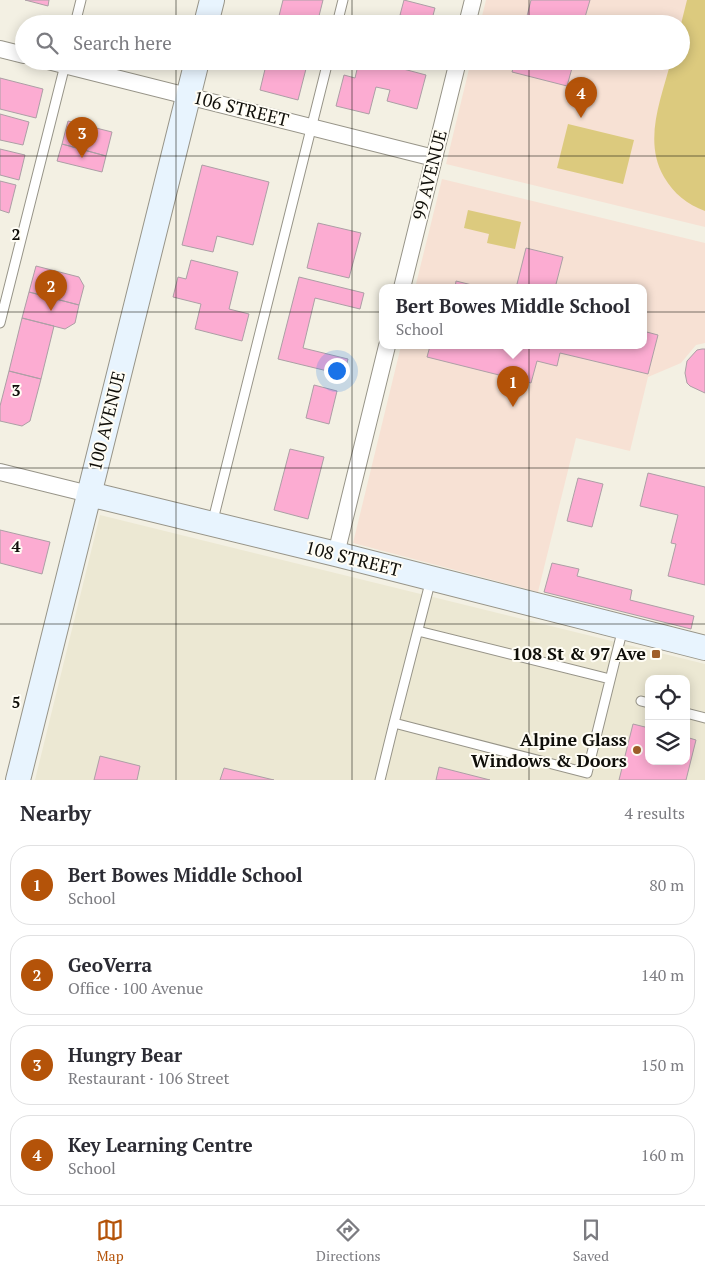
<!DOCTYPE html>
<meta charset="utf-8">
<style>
:root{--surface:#fff;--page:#f7f7f7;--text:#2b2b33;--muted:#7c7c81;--line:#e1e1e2;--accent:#b45309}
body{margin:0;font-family:"PT Serif",serif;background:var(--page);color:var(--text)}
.controls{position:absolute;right:15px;bottom:15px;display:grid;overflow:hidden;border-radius:10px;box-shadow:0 2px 12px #0003}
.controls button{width:45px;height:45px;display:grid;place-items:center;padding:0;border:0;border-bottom:1px solid var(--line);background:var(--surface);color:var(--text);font:25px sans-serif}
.you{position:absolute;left:336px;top:370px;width:18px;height:18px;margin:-12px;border:4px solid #fff;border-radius:50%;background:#1a73e8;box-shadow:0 0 0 8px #1a73e833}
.badge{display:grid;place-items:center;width:32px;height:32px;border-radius:50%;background:var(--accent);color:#fff;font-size:16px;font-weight:700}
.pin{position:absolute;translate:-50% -41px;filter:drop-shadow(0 1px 2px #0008)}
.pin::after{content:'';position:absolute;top:26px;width:18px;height:15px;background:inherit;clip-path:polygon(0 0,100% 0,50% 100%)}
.popup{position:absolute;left:379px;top:284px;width:268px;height:65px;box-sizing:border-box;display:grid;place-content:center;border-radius:10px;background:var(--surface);filter:drop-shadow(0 1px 4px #0005);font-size:16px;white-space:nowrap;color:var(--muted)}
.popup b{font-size:19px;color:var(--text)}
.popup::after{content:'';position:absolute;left:50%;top:100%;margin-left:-10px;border:10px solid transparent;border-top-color:var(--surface)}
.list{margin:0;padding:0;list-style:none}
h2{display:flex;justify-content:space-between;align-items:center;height:65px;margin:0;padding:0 20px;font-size:21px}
h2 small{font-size:16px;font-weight:400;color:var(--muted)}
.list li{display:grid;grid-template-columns:32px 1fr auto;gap:15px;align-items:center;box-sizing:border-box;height:80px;margin:0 10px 10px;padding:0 10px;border:1px solid var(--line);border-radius:20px}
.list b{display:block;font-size:19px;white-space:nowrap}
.list p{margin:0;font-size:16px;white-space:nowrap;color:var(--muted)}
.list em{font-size:16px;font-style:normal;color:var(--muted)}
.icon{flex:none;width:28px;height:28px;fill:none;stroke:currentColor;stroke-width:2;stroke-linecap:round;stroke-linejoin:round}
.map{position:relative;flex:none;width:705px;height:780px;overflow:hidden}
.search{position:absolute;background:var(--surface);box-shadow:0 2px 12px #0003;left:15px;right:15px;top:15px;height:55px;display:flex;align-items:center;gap:12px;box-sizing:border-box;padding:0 18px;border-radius:28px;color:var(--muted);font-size:19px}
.sheet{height:425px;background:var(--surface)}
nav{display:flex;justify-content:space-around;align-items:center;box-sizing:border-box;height:70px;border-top:1px solid var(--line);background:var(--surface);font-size:14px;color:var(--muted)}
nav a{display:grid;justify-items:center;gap:2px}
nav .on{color:var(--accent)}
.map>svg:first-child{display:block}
.built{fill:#ece8d3;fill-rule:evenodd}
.education{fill:#f7e1d4}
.green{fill:#dcca7e}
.building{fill:#fcacd2;stroke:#ac9fa5}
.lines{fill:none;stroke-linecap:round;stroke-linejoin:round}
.lane-casing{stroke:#979488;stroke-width:11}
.street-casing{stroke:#979488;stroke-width:18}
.secondary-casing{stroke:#979488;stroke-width:26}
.lane{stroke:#fff;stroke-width:9}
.street{stroke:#fff;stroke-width:16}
.secondary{stroke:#e8f4fe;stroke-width:24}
.grid{fill:none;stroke:#0f0e09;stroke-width:1;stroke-opacity:0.55}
.poi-dot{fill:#9f5e29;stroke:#fffdf5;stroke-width:2}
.labels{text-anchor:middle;stroke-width:4;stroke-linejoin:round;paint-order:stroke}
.street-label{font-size:18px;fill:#0f0e09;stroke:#fffdf5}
.poi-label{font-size:18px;font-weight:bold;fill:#0f0e09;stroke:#fffdf5;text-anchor:end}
.grid-label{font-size:16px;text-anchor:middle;font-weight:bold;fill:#0f0e09;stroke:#fffdf5;stroke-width:4;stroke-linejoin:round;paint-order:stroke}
</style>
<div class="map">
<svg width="705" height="780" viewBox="0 0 705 780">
<rect width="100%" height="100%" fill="#f3f0e3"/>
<path class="built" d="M100,515L705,664V780H35ZM649,679H686V761H649Z"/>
<path class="education" d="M486,0H705V227L446,164L471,61H681V24H480Z
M442,179L705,243V343L696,345L681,363L648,377L630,451L576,438L538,592L353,543L401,346H643V288H415Z"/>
<path class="green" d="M687,0H705V211C687,204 674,194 664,177C643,141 661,99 671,61H681V24Z
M568,124L634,140L623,184L557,168Z
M468,210L521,222L515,249L487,243L489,234L464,228Z"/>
<path class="building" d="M25,0H49L48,6Z
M283,0H323L317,24H277Z
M404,0L435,8L431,23L400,15Z
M531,0H590L583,24H525Z
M267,61H308L298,100L260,90Z
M359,61H373L426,75L417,109L387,101L390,90L376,87L369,114L336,106L344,75L355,78Z
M515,61H574L567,86L512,72Z
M0,78L43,89L36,118L0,109Z
M0,114L29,122L23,145L0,140Z
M68,121L112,132L106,156L62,144Z
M62,144L106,156L102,172L57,161Z
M0,149L25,155L19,180L0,175Z
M202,165L269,182L253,245L217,236L213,252L182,245Z
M0,181L16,185L9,213L0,210Z
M318,223L361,233L349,278L307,268Z
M526,248L563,257L555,288H516Z
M191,260L238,272L229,309L249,314L242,341L195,329L201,304L173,297L178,277L186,279Z
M36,266L79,277L84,286L79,305L29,292Z
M299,277L364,293L360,309L315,298L303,348L348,359L344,375L278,359Z
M456,281L484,288H455Z
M29,292L79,305L75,323L65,329L22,318Z
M22,318L54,326L41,379L9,371Z
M643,331L658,335L648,374L560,353L557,366L537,361L531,383L427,357L430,346H643Z
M702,349H705V393L690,386L687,383L685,373L687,361L697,350Z
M9,371L41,379L30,421L22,426L0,421V406Z
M314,385L337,391L329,424L306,418Z
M290,449L324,457L308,519L274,510Z
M648,473L705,487V585L668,576L676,544L671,543L678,515L640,506Z
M578,478L603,484L592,527L567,521Z
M0,530L50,542L42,574L0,563Z
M552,563L579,569L577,576L632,590L630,600L694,616L691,629L544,592Z
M633,724L649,728V761H686V737L696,740L686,780H619Z
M100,756L140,766L137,780H94Z
M439,767L490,780H436Z
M224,768L274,780H220Z"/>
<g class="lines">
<g class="lane-casing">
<path id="lane" d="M75,24L81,0
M337,24L343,0
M0,323L66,61
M212,524L328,61
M431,579L394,723L587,773L623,628
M418,631L610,679
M641,701L649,703
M686,713L705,718
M380,780L394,723"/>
</g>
<g class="street-casing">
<path id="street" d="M467,24L473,0
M0,49L24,55
M48,61L434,158
M402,288L458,61
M0,472L89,494
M336,554L387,346"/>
</g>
<g class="secondary-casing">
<path id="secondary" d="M206,24L212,0
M89,494L336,554L705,648
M18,780L197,61"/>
</g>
<use href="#lane" class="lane"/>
<use href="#street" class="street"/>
<use href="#secondary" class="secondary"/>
</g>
<path class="grid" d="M176,0V24M352,0V24M529,0V24M176,61V780M352,61V780M529,61V780M0,156H705M0,312H705M0,468H705M0,624H705"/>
<g class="poi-dot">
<rect x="651" y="649" width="10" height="10" rx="2.5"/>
<circle cx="637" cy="750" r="5"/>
</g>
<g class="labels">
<g class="street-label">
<text transform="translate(241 109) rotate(14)" y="6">106 STREET</text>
<text transform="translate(430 175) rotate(-76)" y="6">99 AVENUE</text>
<text transform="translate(107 421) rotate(-76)" y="6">100 AVENUE</text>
<text transform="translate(353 559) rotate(14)" y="6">108 STREET</text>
</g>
<g class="poi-label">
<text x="646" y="660">108 St &amp; 97 Ave</text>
<text x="627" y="746">Alpine Glass<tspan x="627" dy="21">Windows &amp; Doors</tspan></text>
</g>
</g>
<g class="grid-label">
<text x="16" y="240">2</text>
<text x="16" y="396">3</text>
<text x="16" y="552">4</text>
<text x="16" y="708">5</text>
</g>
</svg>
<div class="controls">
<button><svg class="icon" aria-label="locate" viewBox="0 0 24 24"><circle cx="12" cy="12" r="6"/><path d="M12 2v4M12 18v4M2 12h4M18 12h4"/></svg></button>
<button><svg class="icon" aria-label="layers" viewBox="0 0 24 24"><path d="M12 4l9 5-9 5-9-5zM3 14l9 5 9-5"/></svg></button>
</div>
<div class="you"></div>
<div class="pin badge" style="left:513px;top:407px">1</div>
<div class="popup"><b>Bert Bowes Middle School</b>School</div>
<div class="pin badge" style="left:51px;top:311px">2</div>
<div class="pin badge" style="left:82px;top:158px">3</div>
<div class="pin badge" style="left:581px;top:118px">4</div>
<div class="search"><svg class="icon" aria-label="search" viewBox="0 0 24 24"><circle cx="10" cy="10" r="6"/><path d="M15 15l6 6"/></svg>Search here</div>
</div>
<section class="sheet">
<h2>Nearby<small>4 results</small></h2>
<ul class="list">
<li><span class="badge">1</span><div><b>Bert Bowes Middle School</b><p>School</p></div><em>80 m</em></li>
<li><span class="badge">2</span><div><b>GeoVerra</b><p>Office · 100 Avenue</p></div><em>140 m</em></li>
<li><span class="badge">3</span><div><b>Hungry Bear</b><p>Restaurant · 106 Street</p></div><em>150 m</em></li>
<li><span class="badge">4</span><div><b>Key Learning Centre</b><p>School</p></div><em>160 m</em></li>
</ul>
</section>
<nav>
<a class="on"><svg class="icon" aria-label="map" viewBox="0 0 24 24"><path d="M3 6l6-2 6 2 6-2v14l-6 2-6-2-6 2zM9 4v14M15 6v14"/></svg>Map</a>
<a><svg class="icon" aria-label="directions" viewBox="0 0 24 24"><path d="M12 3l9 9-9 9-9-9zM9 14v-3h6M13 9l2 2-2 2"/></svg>Directions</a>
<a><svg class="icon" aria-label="saved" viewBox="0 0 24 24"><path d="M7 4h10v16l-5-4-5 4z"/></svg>Saved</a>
</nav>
